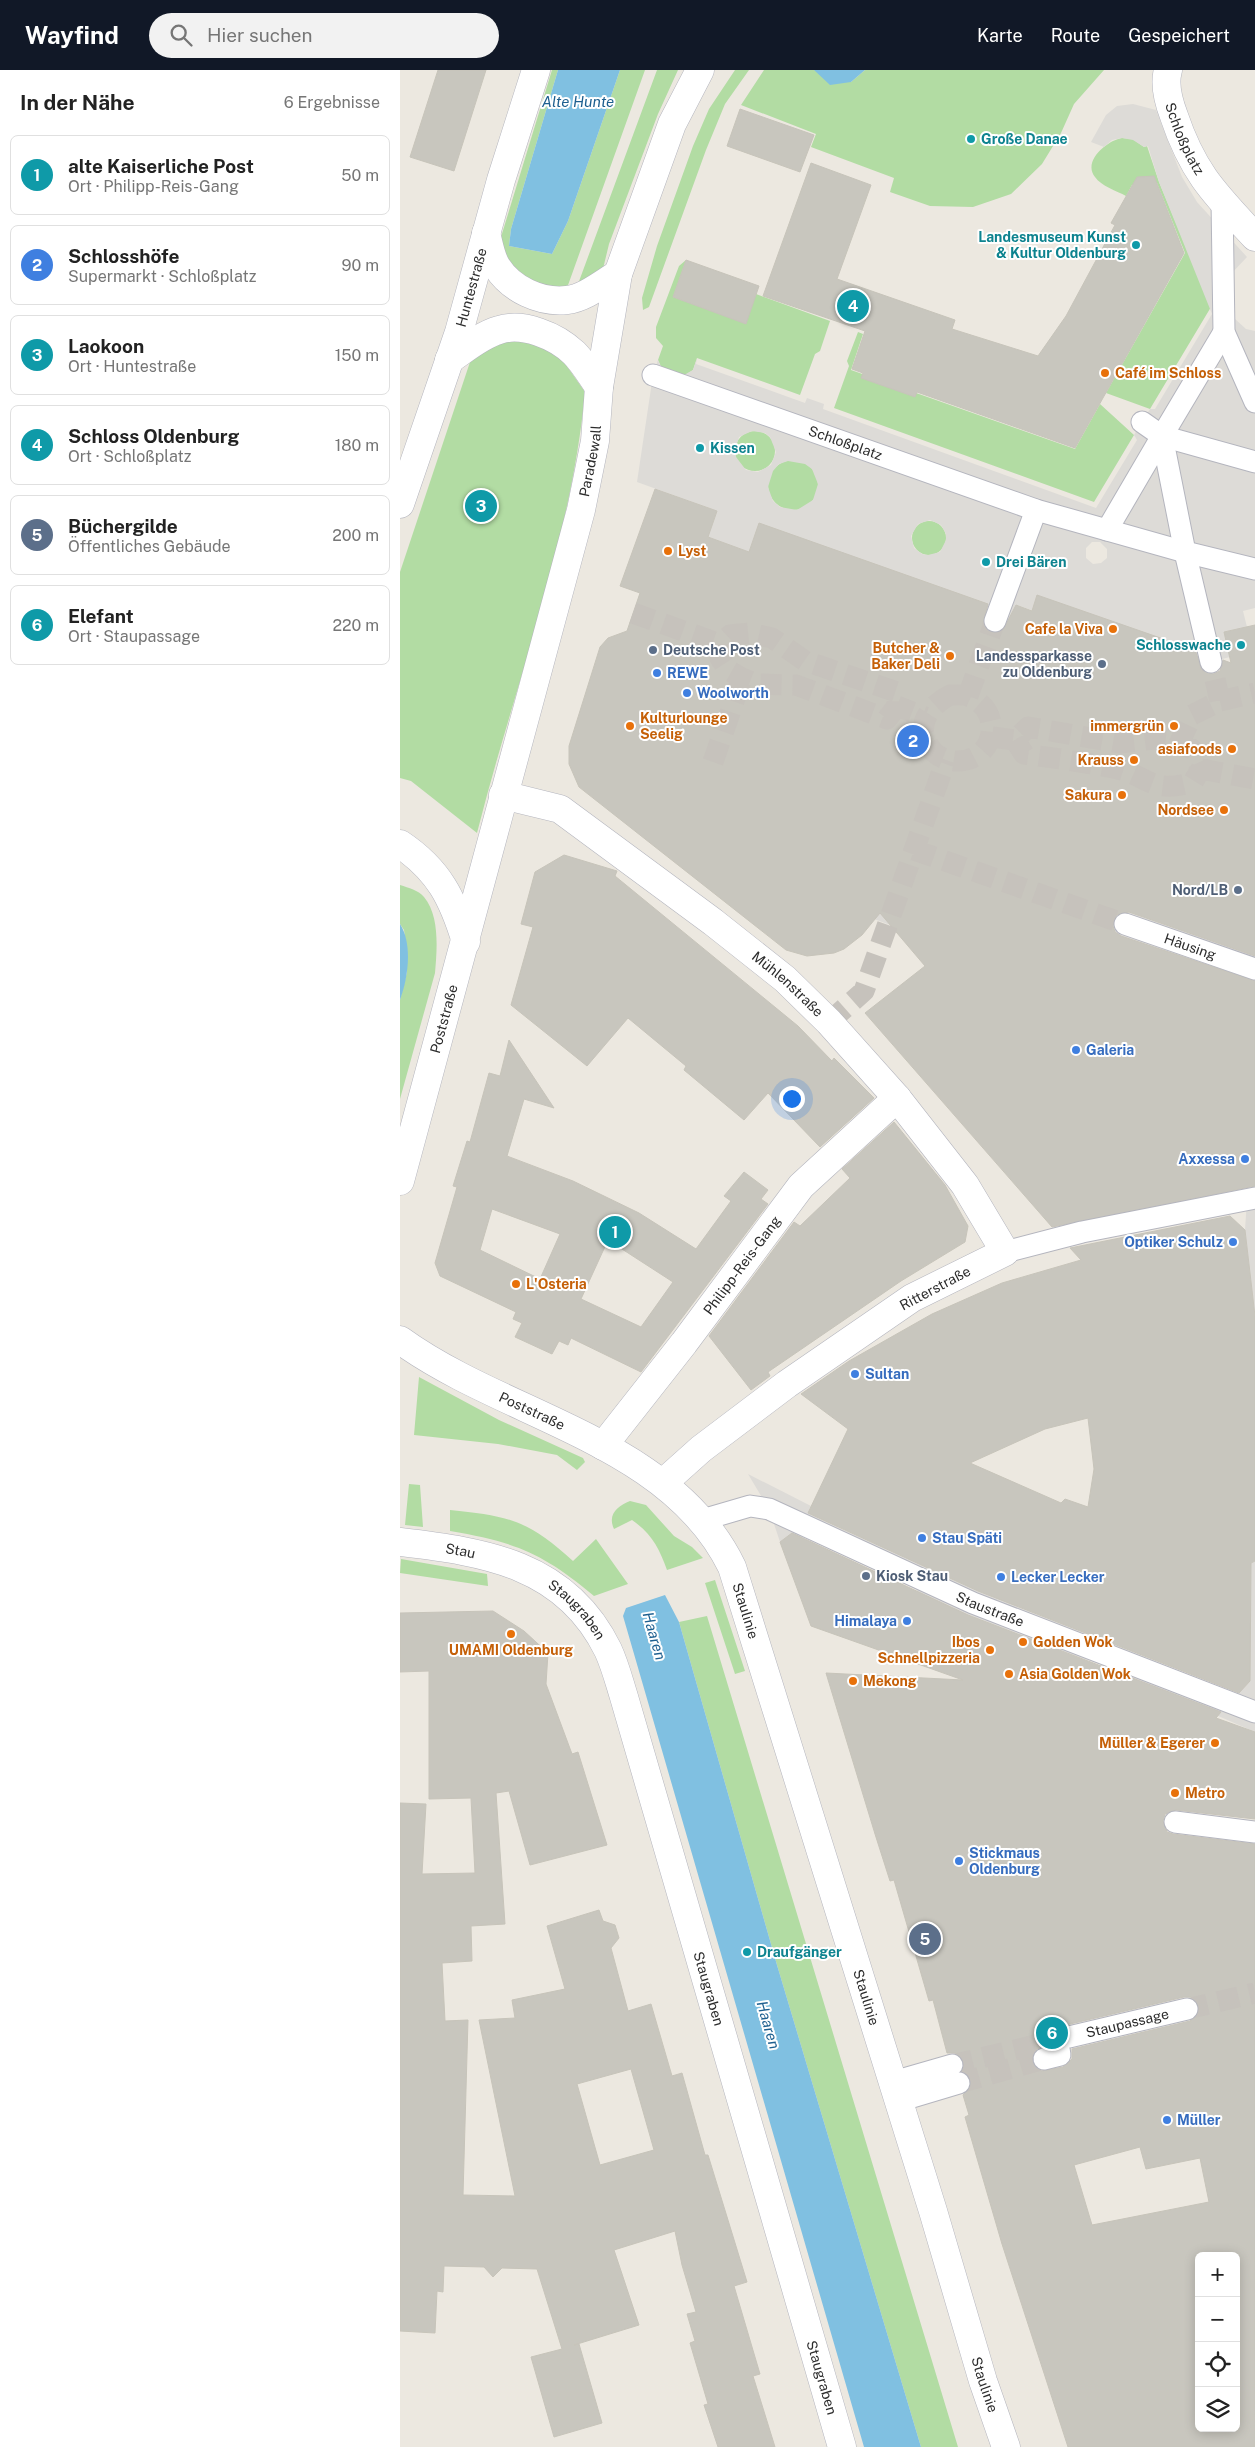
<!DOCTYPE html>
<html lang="de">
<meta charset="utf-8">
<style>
:root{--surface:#fff;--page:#f2f2f2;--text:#222;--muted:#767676;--line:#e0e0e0;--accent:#111827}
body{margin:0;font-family:"Public Sans",sans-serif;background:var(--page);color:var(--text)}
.controls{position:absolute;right:15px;bottom:15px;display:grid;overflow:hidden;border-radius:8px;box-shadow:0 2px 12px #0003}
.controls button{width:45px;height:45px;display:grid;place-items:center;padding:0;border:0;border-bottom:1px solid var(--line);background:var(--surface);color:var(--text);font:25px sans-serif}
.you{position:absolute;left:391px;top:1028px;width:18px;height:18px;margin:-12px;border:4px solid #fff;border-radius:50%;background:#1a73e8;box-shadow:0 0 0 8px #1a73e833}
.badge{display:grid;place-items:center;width:32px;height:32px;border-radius:50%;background:var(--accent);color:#fff;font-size:16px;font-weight:700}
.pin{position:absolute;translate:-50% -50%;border:2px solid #fff;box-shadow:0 1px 5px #0006}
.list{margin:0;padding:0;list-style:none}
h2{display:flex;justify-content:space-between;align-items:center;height:65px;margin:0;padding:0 20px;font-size:21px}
h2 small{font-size:16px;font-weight:400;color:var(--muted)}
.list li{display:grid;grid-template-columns:32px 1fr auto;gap:15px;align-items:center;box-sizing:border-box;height:80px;margin:0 10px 10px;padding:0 10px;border:1px solid var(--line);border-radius:8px}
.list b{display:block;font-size:19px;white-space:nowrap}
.list p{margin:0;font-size:16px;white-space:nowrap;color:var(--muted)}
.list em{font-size:16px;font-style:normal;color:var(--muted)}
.icon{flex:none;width:28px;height:28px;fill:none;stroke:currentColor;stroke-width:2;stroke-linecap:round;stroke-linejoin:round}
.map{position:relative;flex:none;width:855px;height:2377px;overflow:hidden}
header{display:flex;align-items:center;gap:30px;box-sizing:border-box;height:70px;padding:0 25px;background:var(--accent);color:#fff}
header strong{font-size:24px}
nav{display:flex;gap:28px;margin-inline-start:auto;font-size:18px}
.search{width:350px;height:45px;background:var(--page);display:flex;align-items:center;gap:12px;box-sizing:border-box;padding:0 18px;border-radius:28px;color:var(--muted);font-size:19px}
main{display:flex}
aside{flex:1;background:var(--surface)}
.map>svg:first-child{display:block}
.green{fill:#b2dca3}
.plaza{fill:#dddbd7;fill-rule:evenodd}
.water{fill:#80c0e1}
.building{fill:#c8c6be;stroke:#c7c4ba;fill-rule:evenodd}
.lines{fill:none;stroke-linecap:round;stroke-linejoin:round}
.pedestrian-tunnel{stroke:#c6c2bc;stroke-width:21;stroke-dasharray:21 11;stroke-linecap:butt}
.pedestrian-casing{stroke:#b4b5be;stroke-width:23}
.minor-casing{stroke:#b4b5be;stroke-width:29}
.tertiary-casing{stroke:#b4b5be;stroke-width:29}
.pedestrian{stroke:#fff;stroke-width:21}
.minor{stroke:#fff;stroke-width:28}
.tertiary{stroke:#fff;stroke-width:28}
.culture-dot{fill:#0f9aa8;stroke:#fff;stroke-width:2}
.food-dot{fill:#e8710a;stroke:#fff;stroke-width:2}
.service-dot{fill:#5c6f8a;stroke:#fff;stroke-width:2}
.shop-dot{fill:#3f7fe0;stroke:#fff;stroke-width:2}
.labels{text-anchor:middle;stroke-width:4;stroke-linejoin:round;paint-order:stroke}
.culture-label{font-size:14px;font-weight:bold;fill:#0d838f;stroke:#fff;text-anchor:start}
.street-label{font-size:14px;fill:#2c2c2c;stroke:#fff}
.food-label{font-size:14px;font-weight:bold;fill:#c56008;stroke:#fff;text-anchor:end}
.service-label{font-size:14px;font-weight:bold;fill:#4e5e75;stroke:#fff;text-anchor:start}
.shop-label{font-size:14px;font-weight:bold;fill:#366cbe;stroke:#fff;text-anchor:start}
.water-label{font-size:15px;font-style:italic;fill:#1d5f8f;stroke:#fff}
</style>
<header>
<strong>Wayfind</strong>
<div class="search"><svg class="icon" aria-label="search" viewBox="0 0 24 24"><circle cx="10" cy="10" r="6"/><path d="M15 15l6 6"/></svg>Hier suchen</div>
<nav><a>Karte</a><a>Route</a><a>Gespeichert</a></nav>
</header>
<main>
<aside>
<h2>In der Nähe<small>6 Ergebnisse</small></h2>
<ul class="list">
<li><span class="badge" style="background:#0f9aa8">1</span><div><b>alte Kaiserliche Post</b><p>Ort · Philipp-Reis-Gang</p></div><em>50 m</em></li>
<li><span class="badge" style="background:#3f7fe0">2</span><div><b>Schlosshöfe</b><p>Supermarkt · Schloßplatz</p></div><em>90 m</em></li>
<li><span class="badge" style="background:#0f9aa8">3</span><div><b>Laokoon</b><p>Ort · Huntestraße</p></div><em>150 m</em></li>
<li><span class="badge" style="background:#0f9aa8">4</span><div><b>Schloss Oldenburg</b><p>Ort · Schloßplatz</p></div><em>180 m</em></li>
<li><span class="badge" style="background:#5c6f8a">5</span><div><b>Büchergilde</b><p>Öffentliches Gebäude</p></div><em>200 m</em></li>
<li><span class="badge" style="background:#0f9aa8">6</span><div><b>Elefant</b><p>Ort · Staupassage</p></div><em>220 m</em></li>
</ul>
</aside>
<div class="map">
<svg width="855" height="2377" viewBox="0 0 855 2377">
<rect width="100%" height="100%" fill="#ece8e0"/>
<path class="green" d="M152,0H158L111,159L109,176L152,184L168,151L220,0H245L167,218L152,219L127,211L106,190L101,167Z
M257,0H278L258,44L209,174L202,203L178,214Z
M335,0H349L325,34L306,80L249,237L243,240L242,228L257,176L293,76L309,39Z
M364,0H414L451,12L465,0H704L674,34L661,63L642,94L611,124L573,137L530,136L490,122L494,108L411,77L416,64L341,35Z
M722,68L733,69L744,77L747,76L759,112L811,237L750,339L706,323L785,183L757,113L732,115L726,126C717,121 701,116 695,107C682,91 708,70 722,68Z
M286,190L273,227L345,253L356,224L430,251L420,281L415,284L400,325L297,288L293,300L284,306L263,301L258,290L263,276L256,268V257L279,196Z
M458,262L463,264L451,300L675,379L700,334L734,365L694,432L434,338L449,296L447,291Z
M97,271H125L159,285L185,322C171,473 114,616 77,763L11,711L0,708V502L71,289Z
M335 381a20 20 0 1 1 40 0a20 20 0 1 1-40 0Z
M368 415a25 25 0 1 1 50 0a25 25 0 1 1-50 0Z
M512 468a17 17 0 1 1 34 0a17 17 0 1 1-34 0Z
M0,815C9,818 18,820 24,827C40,846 37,880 35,903L0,1029V930L7,902V881L4,860L0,854Z
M19,1307L99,1350L183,1388L185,1392L177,1400L157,1385L98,1374L14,1365Z
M9,1414L20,1415L23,1457L5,1455Z
M230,1431L246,1435L274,1466L292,1477L303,1488L267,1500C259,1478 252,1464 232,1450L214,1459C207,1444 218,1436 230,1431Z
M50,1440C109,1446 128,1450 173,1491L196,1469L228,1514L194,1526C143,1483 115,1472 50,1461Z
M1,1489L87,1504L88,1516L0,1503Z
M315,1510L345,1601L335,1604L305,1513Z
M307,1546L558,2377H521L377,1895L279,1552Z"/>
<path class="plaza" d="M733,34L756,40L782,107L797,132L847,187L830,205L834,248L846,259L855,261V538L843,541L847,557L824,562L830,587L790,597L617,535V803L855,886V915L501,859L474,849L226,564L240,523L257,529L349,482L308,467L317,441L237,412L253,305L258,290L263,301L284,305L293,300L297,288L296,294L405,333L407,328L424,334L423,339L696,438L737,370L734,365L750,339H755L812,244L759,112L748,76L744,77L733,70L722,68L712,70L704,77L691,72L706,45L717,36ZM352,361L365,363L370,367L376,382L371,395L358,402L346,400L336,387L335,380L339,367ZM388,391L405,394L412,399L418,414L413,430L397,440L380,437L373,431L368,417L373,401L379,394ZM530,450L541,455L546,464V470L540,482L528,485L522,484L514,478L511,466L518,454ZM692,472H700L707,479V488L701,493L693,494L686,488V478Z
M855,1118V1248L845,1160L847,1130Z
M348,1404L411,1436L409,1440L437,1453L438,1457L475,1474L479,1473L618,1536L838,1624L850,1611L851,1493L855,1491V1662L699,1594L611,1564L515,1524L517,1520L498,1508L429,1472L390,1465L380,1472L369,1439Z"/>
<path class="water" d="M158,0H220L168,151L152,184L109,176L111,159Z
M414,0H465L451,12L430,15Z
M0,854C13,874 8,909 0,930Z
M265,1525L279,1552L377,1895L521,2377H464L223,1546L226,1538Z"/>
<path class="building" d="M38,0H86L54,101L10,87Z
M340,39L414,65L400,102L327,76Z
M411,93L471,115L437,209L555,250L552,259L638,286L666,246L715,155L711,153L737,107L754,106L784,183L675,378L517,322L515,327L461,308L463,303L452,299L465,261L363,226Z
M286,190L359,216L346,254L273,227Z
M255,419L317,441L308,467L349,482L359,453L588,534L583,553L585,559L591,563L603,560L616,535L632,541L637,525L795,580L802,600L813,604L820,601L823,590L831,593L824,562L855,555V886L729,842L716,845L713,856L715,862L721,866L855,911V1116L652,1157L465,943L525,896L480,843L462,865L444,879L434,883L407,886L386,880L179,717L169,694V676L200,577L208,568L227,561L240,523L220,516Z
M164,785L217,801L215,806L398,956L432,991L434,988L474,1028L420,1077L368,1023L344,1050L284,1000L286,996L228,948L187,996L111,935L133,857L121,854L135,802Z
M109,970L154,1038L124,1029L107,1086L173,1111L239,1143L296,1179L331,1131L324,1126L344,1102L368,1120L361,1129L368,1134L241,1302L171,1268L168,1275L159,1271L152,1284L115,1267L122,1253L113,1249L116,1242L40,1206L35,1193L57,1117L53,1116L67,1071L70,1072L89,1003L100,1006ZM92,1139L160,1164L140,1209L80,1180ZM208,1170L273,1212L241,1257L181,1229Z
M494,1052L545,1115L568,1156L565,1172L501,1211L368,1302L370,1306L351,1320L309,1266L394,1152L400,1156L450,1108L442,1099Z
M830,1146L845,1160L855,1246V1491L851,1493L850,1611L839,1623L578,1521L408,1443L448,1359L401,1324L449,1291L532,1244L602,1213L681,1190L670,1178ZM688,1348L694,1399L688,1437L665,1429L661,1433L570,1393L645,1359Z
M392,1463L568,1545L821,1642L816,1648L855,1662V1749L776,1740L765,1744L763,1751L767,1762L773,1764L855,1774V2377H668L602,2174L565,2047L569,2045L563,2025L571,2016V2009L562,2001L564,1992L561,1986L555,1983H547L533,1930L529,1931L494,1810L490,1811L475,1764L426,1603L563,1610L411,1556L380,1472ZM784,1927H791L799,1936V1943L790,1951L672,1979V1989L663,1997L641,2001L632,1992L635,1980L647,1975L651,1970L657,1967L660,1958L666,1955ZM740,2077L746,2099L800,2088L809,2132L692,2155L674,2095ZM799,2186H836V2358H799Z
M93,1541L124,1561L148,1583L146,1614L172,1684L178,1682L207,1775L130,1795L109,1721L96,1723L105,1854L71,1856L72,1891L42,1893L45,1951L68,1950L63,2125L115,2126L79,1950L115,1948L112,1930L165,1919L147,1856L199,1840L203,1851L215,1855L219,1868L211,1878L228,1941L251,1934L272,2006L282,2003L305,2085H308L347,2212L334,2216L360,2304L353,2306L375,2377H318L304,2335L308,2334L290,2273L295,2271L287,2244L296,2242L282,2195L275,2161L214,2180L239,2255L174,2275L179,2274L202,2353L154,2367L131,2287L162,2279L137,2199L102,2198L93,2207L84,2197L44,2196L43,2222L37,2221L35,2263L0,2261V1733L26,1734L22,1804L75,1803L71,1728L29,1729V1601L0,1602V1543ZM231,1999L254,2080L200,2095L177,2014Z"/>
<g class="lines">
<path class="pedestrian-tunnel" d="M233,543L320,574
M550,625C556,625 564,624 570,627C605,642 595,693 555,691C547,690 537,687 532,680C513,656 529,636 550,625Z
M568,626L595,551
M820,631L855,623
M497,636L487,649L396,615L357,614L342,608L328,600L320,588V574L330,565L350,563L372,568L405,591L497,622V636L525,647
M592,667L615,670L628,657L720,673L754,669L773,671L792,679L801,699
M615,670L624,684C654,688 684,692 713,698C749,705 750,725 793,712L801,699
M779,674L792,645L820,631L811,592
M313,692L342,608
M801,699L855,709
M514,780L725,854
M429,952L464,921L546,690
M787,1939L855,1923
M552,1995L669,1967
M559,2013L644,1989"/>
<g class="pedestrian-casing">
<g id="pedestrian">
<path d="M822,131L824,262L855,332"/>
<path id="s1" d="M253,305L636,440L785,482L855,499"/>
<path d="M742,352L762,366L855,392"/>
<path d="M707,460L762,366"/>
<path d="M595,551L636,440"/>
<path d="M811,592L785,482L762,366L824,262"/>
<path id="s2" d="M725,854L855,899"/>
<path d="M605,1182L682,1162L855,1128"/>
<path id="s3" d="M302,1450L350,1436L369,1439L573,1533L855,1642"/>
<path d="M775,1752L855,1762"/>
<path id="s4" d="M669,1967L787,1939"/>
<path d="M644,1989L660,1985L659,1979"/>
<path d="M493,2012L552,1995"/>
<path d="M499,2031L559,2013"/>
</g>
</g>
<g class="minor-casing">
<g id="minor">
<path id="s5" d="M768,0C764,14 769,33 774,46C793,103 815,124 855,167"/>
<path id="s6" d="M103,725L160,739L313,852L385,909L429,952L497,1028L565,1115L605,1182L512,1228L387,1314L301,1379L263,1413"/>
<path id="s7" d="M203,1376L284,1273L401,1116L497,1028"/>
</g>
</g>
<g class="tertiary-casing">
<g id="tertiary">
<path d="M86,163C89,174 91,188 97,197C111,219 140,233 167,230C185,228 203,213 218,204"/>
<path d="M49,290C64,280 81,265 99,260C123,252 156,266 174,283C184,293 191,306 199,317"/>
<path id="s8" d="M0,434L59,262L101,110L136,0"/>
<path d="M0,774C39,800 53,829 66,872"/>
<path id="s9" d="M0,1111L181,440L195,371L199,317L218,204L272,54L300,0"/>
<path id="s10" d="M0,1270C106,1347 271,1371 332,1497L533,2141L583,2311L606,2377"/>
<path id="s11" d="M0,1472C85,1482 166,1494 208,1580C215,1595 219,1611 224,1627L442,2377"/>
</g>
</g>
<use href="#pedestrian" class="pedestrian"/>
<use href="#minor" class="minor"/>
<use href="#tertiary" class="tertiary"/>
</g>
<g class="culture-dot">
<circle cx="571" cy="69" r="5"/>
<circle cx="736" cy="175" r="5"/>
<circle cx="300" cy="378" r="5"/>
<circle cx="586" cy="492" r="5"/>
<circle cx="841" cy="575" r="5"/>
<circle cx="347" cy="1882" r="5"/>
</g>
<g class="food-dot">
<circle cx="705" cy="303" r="5"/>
<circle cx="268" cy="481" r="5"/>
<circle cx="713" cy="559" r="5"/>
<circle cx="550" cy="586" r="5"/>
<circle cx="230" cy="656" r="5"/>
<circle cx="774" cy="656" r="5"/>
<circle cx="832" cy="679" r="5"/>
<circle cx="734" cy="690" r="5"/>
<circle cx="722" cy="725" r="5"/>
<circle cx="824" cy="740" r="5"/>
<circle cx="116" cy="1214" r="5"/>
<circle cx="111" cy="1564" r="5"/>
<circle cx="623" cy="1572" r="5"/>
<circle cx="590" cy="1580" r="5"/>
<circle cx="609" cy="1604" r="5"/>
<circle cx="453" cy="1611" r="5"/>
<circle cx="815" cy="1673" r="5"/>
<circle cx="775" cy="1723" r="5"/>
</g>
<g class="service-dot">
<circle cx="253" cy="580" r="5"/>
<circle cx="702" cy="594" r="5"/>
<circle cx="838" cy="820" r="5"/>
<circle cx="466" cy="1506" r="5"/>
</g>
<g class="shop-dot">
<circle cx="257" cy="603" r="5"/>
<circle cx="287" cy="623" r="5"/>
<circle cx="676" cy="980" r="5"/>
<circle cx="845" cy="1089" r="5"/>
<circle cx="833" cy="1172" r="5"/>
<circle cx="455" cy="1304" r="5"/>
<circle cx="522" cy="1468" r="5"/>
<circle cx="601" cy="1507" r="5"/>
<circle cx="507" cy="1551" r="5"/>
<circle cx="559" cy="1791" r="5"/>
<circle cx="767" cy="2050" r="5"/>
</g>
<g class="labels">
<g class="culture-label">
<text x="581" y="74">Große Danae</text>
<text x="726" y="172" text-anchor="end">Landesmuseum Kunst<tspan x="726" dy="16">&amp; Kultur Oldenburg</tspan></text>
<text x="310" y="383">Kissen</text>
<text x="596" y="497">Drei Bären</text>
<text x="831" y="580" text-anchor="end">Schlosswache</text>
<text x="357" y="1887">Draufgänger</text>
</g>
<g class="street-label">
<text dy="5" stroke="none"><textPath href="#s5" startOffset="72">Schloßplatz</textPath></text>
<text dy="5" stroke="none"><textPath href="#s8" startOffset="228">Huntestraße</textPath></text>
<text dy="5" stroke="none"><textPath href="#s1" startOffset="204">Schloßplatz</textPath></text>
<text dy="5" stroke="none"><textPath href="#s9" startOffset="745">Paradewall</textPath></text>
<text dy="5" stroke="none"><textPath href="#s2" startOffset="69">Häusing</textPath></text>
<text dy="5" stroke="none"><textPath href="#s6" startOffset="346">Mühlenstraße</textPath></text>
<text dy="5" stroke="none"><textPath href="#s9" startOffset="168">Poststraße</textPath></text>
<text dy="5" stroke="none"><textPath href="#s7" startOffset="228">Philipp-Reis-Gang</textPath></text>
<text transform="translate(535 1218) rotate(-28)" y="5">Ritterstraße</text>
<text dy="5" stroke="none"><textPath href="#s10" startOffset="150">Poststraße</textPath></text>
<text dy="5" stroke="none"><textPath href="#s11" startOffset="61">Stau</textPath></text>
<text dy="5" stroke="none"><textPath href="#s3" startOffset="312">Staustraße</textPath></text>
<text dy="5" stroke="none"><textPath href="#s10" startOffset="455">Staulinie</textPath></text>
<text dy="5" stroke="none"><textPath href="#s11" startOffset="195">Staugraben</textPath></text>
<text dy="5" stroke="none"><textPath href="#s11" startOffset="600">Staugraben</textPath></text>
<text dy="5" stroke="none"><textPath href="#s10" startOffset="860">Staulinie</textPath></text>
<text dy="5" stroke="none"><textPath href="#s4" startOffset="60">Staupassage</textPath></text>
<text dy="5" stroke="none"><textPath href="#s11" startOffset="1005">Staugraben</textPath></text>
<text dy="5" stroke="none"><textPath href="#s10" startOffset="1265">Staulinie</textPath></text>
</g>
<g class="food-label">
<text x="715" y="308" text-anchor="start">Café im Schloss</text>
<text x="278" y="486" text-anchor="start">Lyst</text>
<text x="703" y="564">Cafe la Viva</text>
<text x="540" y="583">Butcher &amp;<tspan x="540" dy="16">Baker Deli</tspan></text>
<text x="240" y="653" text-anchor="start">Kulturlounge<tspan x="240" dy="16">Seelig</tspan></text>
<text x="764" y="661">immergrün</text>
<text x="822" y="684">asiafoods</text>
<text x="724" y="695">Krauss</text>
<text x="712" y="730">Sakura</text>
<text x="814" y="745">Nordsee</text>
<text x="126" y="1219" text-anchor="start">L'Osteria</text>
<text x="580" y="1577">Ibos<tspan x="580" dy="16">Schnellpizzeria</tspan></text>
<text x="633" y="1577" text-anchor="start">Golden Wok</text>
<text x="111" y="1585" text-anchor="middle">UMAMI Oldenburg</text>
<text x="619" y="1609" text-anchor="start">Asia Golden Wok</text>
<text x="463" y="1616" text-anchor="start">Mekong</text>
<text x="805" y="1678">Müller &amp; Egerer</text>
<text x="785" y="1728" text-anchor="start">Metro</text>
</g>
<g class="service-label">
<text x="263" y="585">Deutsche Post</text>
<text x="692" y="591" text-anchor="end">Landessparkasse<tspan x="692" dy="16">zu Oldenburg</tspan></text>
<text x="828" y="825" text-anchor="end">Nord/LB</text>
<text x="476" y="1511">Kiosk Stau</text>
</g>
<g class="shop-label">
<text x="267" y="608">REWE</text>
<text x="297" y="628">Woolworth</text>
<text x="686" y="985">Galeria</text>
<text x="835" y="1094" text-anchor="end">Axxessa</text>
<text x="823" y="1177" text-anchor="end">Optiker Schulz</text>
<text x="465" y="1309">Sultan</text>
<text x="532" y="1473">Stau Späti</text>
<text x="611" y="1512">Lecker Lecker</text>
<text x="497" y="1556" text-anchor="end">Himalaya</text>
<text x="569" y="1788">Stickmaus<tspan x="569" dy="16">Oldenburg</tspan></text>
<text x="777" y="2055">Müller</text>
</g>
<g class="water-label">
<text x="178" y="37">Alte Hunte</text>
<text transform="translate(254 1566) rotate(74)" y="5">Haaren</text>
<text transform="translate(368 1955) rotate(74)" y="5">Haaren</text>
</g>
</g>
</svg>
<div class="controls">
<button>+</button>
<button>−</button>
<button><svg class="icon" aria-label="locate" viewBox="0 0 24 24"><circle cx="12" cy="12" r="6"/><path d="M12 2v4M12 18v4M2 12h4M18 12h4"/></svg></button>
<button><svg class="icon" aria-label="layers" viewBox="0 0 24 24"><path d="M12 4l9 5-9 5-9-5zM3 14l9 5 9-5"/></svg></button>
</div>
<div class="you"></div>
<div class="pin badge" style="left:215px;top:1162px;background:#0f9aa8">1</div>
<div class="pin badge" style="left:513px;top:671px;background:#3f7fe0">2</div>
<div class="pin badge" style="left:81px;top:436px;background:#0f9aa8">3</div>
<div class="pin badge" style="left:453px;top:236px;background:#0f9aa8">4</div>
<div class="pin badge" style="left:525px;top:1869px;background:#5c6f8a">5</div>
<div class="pin badge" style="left:652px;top:1963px;background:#0f9aa8">6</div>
</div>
</main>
